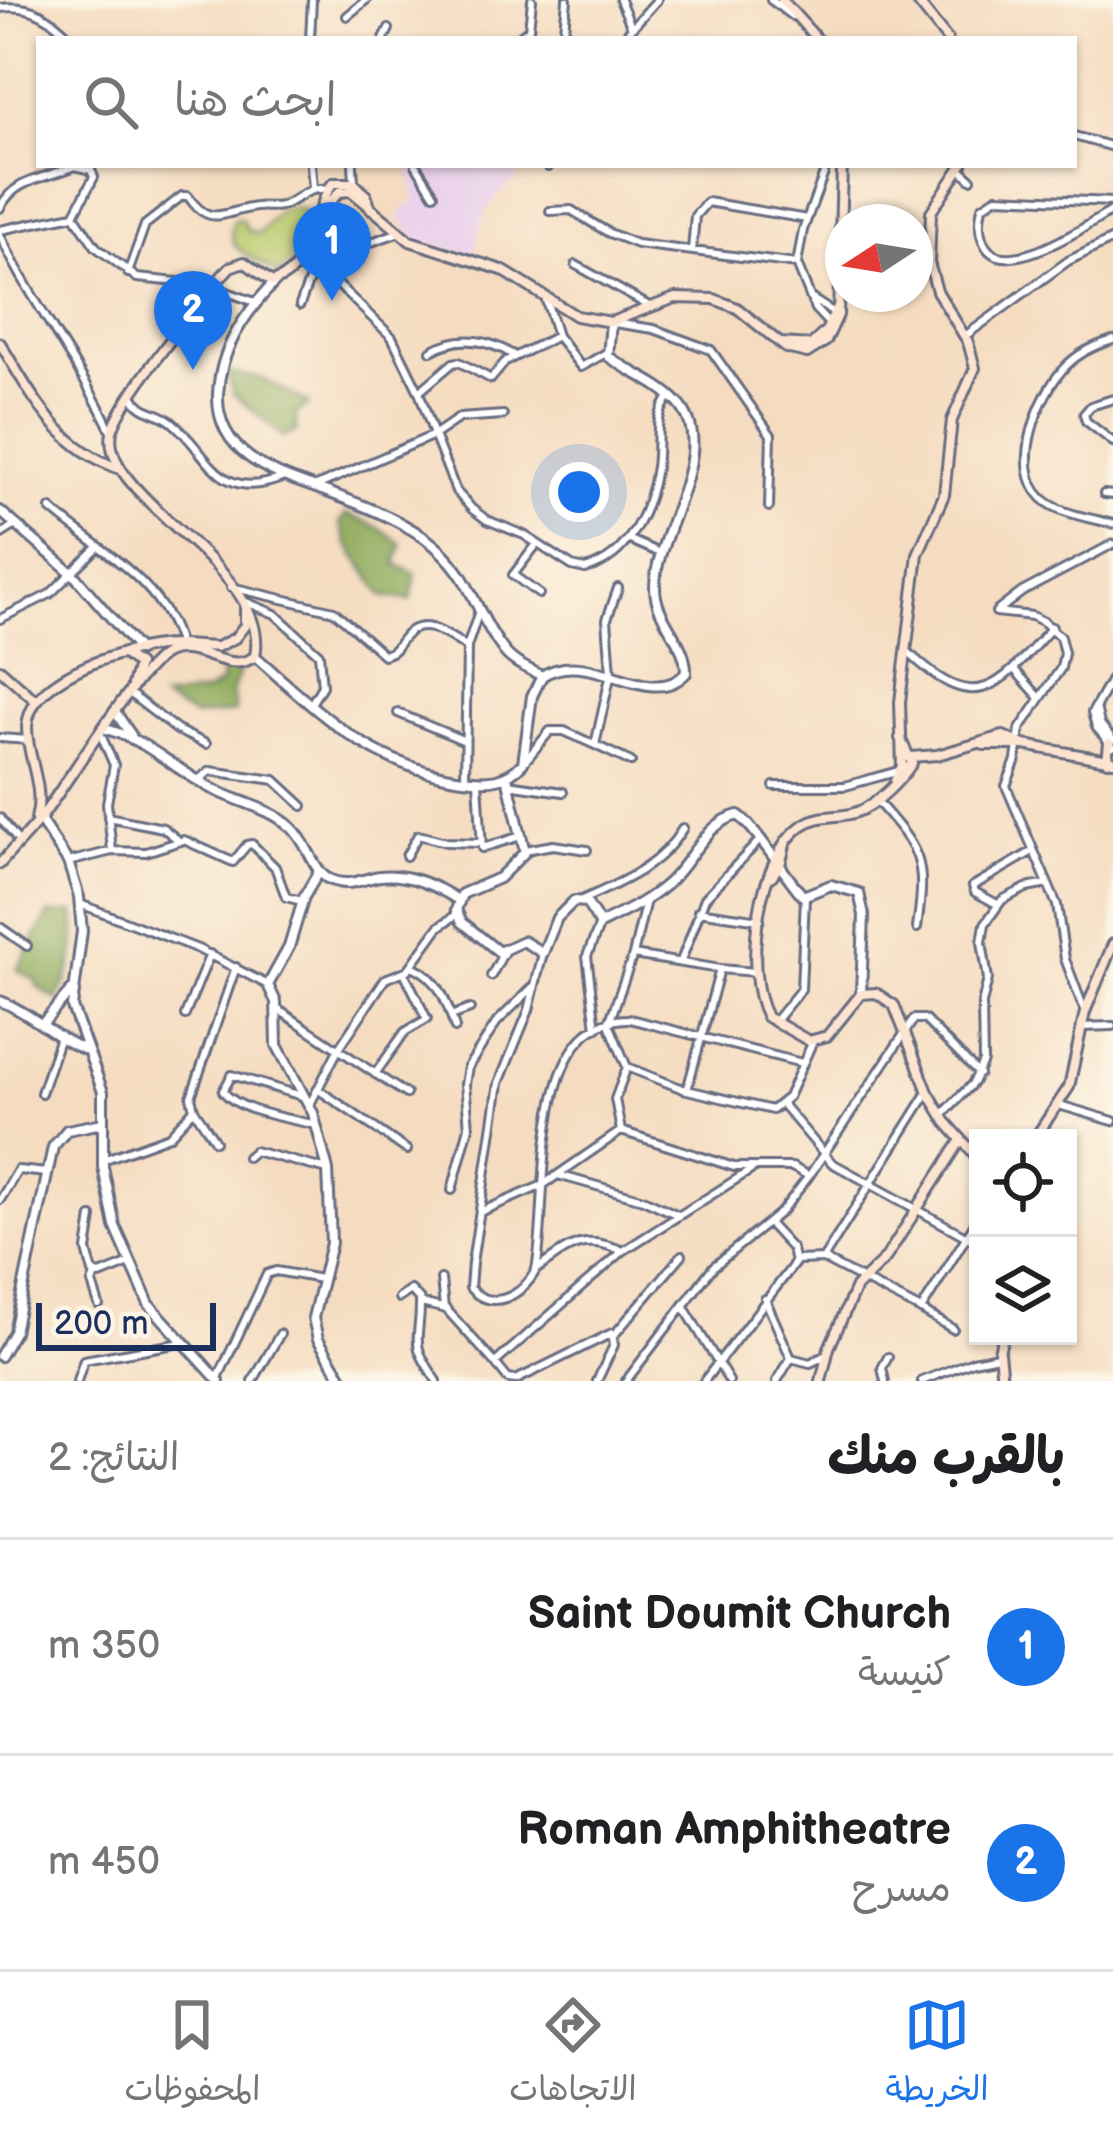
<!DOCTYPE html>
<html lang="ar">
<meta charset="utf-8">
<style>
:root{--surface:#fff;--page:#f2f2f2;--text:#202124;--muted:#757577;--line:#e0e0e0;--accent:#1a73e8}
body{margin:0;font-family:"Balsamiq Sans","Playpen Sans Arabic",sans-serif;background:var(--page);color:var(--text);direction:rtl}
.controls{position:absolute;right:36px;bottom:36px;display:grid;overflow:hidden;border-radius:0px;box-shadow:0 3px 9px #0004}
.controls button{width:108px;height:108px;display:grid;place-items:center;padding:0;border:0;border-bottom:3px solid var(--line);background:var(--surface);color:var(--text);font:60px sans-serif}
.compass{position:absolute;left:825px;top:204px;width:108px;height:108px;border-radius:50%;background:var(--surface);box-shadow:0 3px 9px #0004;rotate:258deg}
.scale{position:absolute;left:36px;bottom:30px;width:180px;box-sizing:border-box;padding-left:12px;border:6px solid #1b2f5e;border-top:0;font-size:33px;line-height:42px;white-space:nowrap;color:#1b2f5e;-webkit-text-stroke:9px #fcf5e5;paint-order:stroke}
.you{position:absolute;left:579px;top:492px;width:42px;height:42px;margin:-30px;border:9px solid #fff;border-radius:50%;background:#1a73e8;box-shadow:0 0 0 18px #1a73e833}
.badge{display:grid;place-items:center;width:78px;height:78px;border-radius:50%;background:var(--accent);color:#fff;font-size:39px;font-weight:700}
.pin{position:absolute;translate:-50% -99px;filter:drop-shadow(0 3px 6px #0008)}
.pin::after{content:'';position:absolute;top:63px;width:42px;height:36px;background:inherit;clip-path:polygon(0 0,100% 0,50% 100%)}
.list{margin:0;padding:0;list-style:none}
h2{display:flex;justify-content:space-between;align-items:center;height:156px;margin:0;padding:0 48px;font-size:51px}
h2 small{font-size:39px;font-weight:400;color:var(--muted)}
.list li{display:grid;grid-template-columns:78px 1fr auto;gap:36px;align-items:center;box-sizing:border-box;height:216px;padding:0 48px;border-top:3px solid var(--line)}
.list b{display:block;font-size:45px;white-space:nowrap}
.list p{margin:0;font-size:39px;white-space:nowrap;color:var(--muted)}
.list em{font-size:39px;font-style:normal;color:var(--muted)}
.icon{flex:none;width:66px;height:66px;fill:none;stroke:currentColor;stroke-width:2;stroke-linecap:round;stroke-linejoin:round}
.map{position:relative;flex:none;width:1113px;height:1381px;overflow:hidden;direction:ltr}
.search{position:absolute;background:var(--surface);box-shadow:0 3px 9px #0004;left:36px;right:36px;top:36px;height:132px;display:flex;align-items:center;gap:30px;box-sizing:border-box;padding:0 42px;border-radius:0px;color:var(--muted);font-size:45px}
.sheet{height:588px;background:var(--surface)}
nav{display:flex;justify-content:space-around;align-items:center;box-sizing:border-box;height:168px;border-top:3px solid var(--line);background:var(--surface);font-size:33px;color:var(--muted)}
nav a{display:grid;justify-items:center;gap:6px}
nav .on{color:var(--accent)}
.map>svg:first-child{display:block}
.built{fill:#ead1ec}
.green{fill:#bac96c;stroke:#6a7c65;stroke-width:3}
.forest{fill:#93ad60;stroke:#576e5f;stroke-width:3}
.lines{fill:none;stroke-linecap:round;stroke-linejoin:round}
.minor-casing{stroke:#676c80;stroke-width:12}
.tertiary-casing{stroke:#676c80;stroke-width:14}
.secondary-casing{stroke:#676c80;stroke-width:14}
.minor{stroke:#fff;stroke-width:6}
.tertiary{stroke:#fff;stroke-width:8}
.secondary{stroke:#fde4d0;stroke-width:8}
.minor-bridge-casing{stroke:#676c80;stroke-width:12;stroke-linecap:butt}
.minor-bridge{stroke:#fff;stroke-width:6}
</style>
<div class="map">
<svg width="1113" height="1381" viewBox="0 0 1113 1381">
<rect width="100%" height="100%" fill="#fcf5e5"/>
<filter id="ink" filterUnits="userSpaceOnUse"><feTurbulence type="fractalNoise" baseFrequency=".00833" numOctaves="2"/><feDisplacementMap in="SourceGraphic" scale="24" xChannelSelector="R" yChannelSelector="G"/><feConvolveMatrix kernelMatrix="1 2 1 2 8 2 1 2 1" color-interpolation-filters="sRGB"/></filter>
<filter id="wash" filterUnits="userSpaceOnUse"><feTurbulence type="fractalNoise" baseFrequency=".004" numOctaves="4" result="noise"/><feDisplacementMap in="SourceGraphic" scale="48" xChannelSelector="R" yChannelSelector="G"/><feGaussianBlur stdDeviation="2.7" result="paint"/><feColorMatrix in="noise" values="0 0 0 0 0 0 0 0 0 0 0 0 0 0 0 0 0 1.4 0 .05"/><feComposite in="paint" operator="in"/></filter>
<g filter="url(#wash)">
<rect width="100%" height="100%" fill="#f5dcc0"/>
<path class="built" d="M408,165H498L520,178L500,193L484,215L473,255L423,243L411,235L398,215L416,201Z"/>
<path class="green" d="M293,207L306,212L311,227L296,257L278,274C258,258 221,253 234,220L241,219L248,231L260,233L280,210Z"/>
<path class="forest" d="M228,373L261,378L309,404L296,414V431L284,437L233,394Z
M346,514L380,528L402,544L396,564L416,574L411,600L383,596L347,543L340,523Z
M223,665L241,669L232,692L235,712L194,717L162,699L207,692L221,683Z
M74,913C77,946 73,972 57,1000L39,988L34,979L17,970L49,914Z"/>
</g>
<g filter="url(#ink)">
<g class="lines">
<g class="minor-casing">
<path id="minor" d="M620,0L632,28
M771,0L792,16
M0,8C31,4 51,17 72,39
M347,16L366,0
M310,39L312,0
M384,39L389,29
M516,39L529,29L532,0
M563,39L567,0
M622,39L657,0
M1074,136L1113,147
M311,165L313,188
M353,165L354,182
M416,165L434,194
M547,165L548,167
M959,168L971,179
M1113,202L997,197L982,207C979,220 978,233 985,245C1004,282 1088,225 1113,210
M0,208C15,177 48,179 77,165
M550,211L571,210L609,233L637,244L797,264L815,309L828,323
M74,215L94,177L91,170L75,166
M0,230L74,215L96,247L137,278L208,285
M0,235C32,304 80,364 112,433
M315,236L330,277L392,337L419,392
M692,250L695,216L707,202L807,219
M326,258L397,233
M797,264L803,230L827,165
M576,265L649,306
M128,273L145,225L182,196H188C210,229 224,211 256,207C266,205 275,209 284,205C302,197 307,187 328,189
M227,292L255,302
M814,300L837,315
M300,305L321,248
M614,323L654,329L711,350L771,435L769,507
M965,336L1068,261L1113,239
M558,337L581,367L606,353
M1113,340C1094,346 1078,353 1064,368C1039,395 1010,467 1042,498C1058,514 1092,518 1113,524
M431,351C460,334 488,339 515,356
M132,396C143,414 157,410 172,422C210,454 217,503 282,478
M1113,399L1091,406L1084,414L1086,421L1113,442
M503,415L459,418L434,435L456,491L472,509L487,520L524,535L572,566L585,569C629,558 650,509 656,467C660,439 652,419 670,396
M314,487L434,435L419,392L453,363L459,362L491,379L506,361L557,336L545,297
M1104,494L1113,495
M51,509C99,551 163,580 180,647
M0,535L16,525
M630,540L660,553
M537,544L513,575L539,594
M231,587L334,611L384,655C397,651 396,646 405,636C423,615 448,636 467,647
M246,602L275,614L319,654L322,686L311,704
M0,619L50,594L97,548
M908,652C977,718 998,688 1052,627
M1014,669L1040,698
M1113,676L1092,713L1096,727L1113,747
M129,693L177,730L206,744
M1096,707L1100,724L1113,740
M398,713L465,741
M101,735L114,765L107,803L112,851
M0,738L29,740
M595,745L631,762
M526,760L550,731H564L595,745L611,673L607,619L618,588
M465,779L467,647L479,611
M198,780L210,771L275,780L303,806
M478,781L482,848L521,836
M508,784L563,792
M774,786H845L899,771
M876,800C921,851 927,859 917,928
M108,817L163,828L177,839
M0,818L19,842
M525,850L553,845L587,850
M406,856L418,835L446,842L479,843
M68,862L112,851L146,852L184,840L233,862L247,845L252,844L275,867L286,897L302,901
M1048,884L1006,786L1016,760L1020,729L1061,668L1064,653L1060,637L1044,622L1032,616L996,612L1022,592L1113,544
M582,900C622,882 660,867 683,828
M80,904L198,949L268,985
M997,904L975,892L973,886L1033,851
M698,911L760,920
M0,927L27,946
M543,953L529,1010L499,1083L472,1263L470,1288C492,1313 523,1295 536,1270C550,1204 527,1017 630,1019L802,1063
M633,955L720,969L687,1090
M681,961L705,898L759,841
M412,966C439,977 447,1002 455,1028
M720,969L755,972
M491,976L504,952
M276,1008L406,1094
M185,1015L210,954
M451,1016L470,1009
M775,1021L801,989L805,897
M609,1023L633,955L646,900
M609,1024L627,1067L615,1099L621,1131L734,1167H792L809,1176L914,1019H924L979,1074
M1081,1027L1113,1026
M596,1028L587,956L600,924
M627,1067L683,1089L772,1110L788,1097L813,1041
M375,1074L405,1032L427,1019L404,972
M319,1090L407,1150
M928,1092L823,1259L921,1310L978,1218
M41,1093L60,1037
M305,1097L232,1075L223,1091C240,1113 289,1118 316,1125
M783,1105L832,1163L978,1243
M1059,1105L1113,1121
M309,1106L339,1048L385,979L408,970L439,927L456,915
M942,1115L973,1083L983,1062L982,1004L988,979L982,942L985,924L1002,900L1026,888L1048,884L1057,905L1065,959L1085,1012
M215,1141L194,1109L191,1097L236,967
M247,1157L254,1151L328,1170
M103,1160L169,1136L194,1109
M558,1175L643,1199L678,1215
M452,1190L469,1127L465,1084L468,1067L497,1022L533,987
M0,1200L18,1170L47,1173
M480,1212L543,1185L621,1131
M92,1217L87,1250L93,1273L100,1275L130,1263
M797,1260L823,1259
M536,1270C569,1246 583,1233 623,1251
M95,1275L92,1283L99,1305
M441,1279L444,1308
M399,1298L411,1290L420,1300C421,1344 407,1338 437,1381
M765,1299L791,1358L777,1381
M421,1303L446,1309L495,1363
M684,1307L729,1381
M921,1310L953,1329
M614,1335L682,1255
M791,1358L810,1363L827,1355
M218,1378L267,1274L276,1271L321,1279
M77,1381L84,1360L181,1343
M253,1381L280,1334
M597,1381L614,1345L612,1333L516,1380L508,1379L495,1363L623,1251L751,1170
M626,1381L713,1267L782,1211L809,1176
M704,1381L795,1263L792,1249L768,1223
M885,1381L882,1368L888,1357
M922,1381L973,1361L998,1356"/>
</g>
<g class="tertiary-casing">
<path id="tertiary" d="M0,511L73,574L139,650
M255,656C321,714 372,767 463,779C487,782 506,782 523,763L532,696L542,676C529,669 513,663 504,651C472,610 474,574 425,538C394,516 352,501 316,488C270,472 216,453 218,394C220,349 244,314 275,282
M542,676C590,645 650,712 686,673C687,641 655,620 655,587C655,532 722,448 677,402C658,382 630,373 608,356L611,322
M116,713L131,735
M106,729C149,741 171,767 209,787C236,802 267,806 291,827C307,841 314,871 327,878C349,889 360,879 380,876C409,873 435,885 458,900
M507,777L525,852L499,878L462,894L456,910L462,922L499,952L523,941L543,953L557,918L574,901L586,902L600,924C624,912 648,901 668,883C692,861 705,823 738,815C754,825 786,877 803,896L831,885L859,893L864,915L861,994
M38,817L68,862L79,897L82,931L72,1007L103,1092V1167L115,1226L149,1304L219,1381
M318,873L304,897L289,947L268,985L276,1002L277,1045L313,1113L328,1170L331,1243L313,1318L318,1339L344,1381
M0,1001C32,1013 55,1039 86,1050
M43,1023L71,991
M0,1356L14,1332L53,1147L67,1130L103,1123"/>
</g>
<g class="secondary-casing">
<path id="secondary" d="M782,0L817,39
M916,0L947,39
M324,210L339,192L351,191L410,241L502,270L576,316L611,322L675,298L714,299L737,308L786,348L807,353L826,341L838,315L842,165
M0,343C33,397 56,446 120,469
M781,343L811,345L826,331L836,310
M125,655L138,665L132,685
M0,669L36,701
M900,738L912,763C901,780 877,805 857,812C838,819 821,813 803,825C758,855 742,970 767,1017L809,1041L827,1036L861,994L876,993L894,1005L928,1092L946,1122L978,1158
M984,745H1023
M911,757L937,755L1003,736L1024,745L1113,761
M1107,761L1109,743
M895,781L902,766L900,702L918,554L944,495L952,420L975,368L968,342L937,291L929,263L931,212L962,165
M36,819C45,786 27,759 27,727C29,679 112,653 152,647C173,643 195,646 217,647L235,638L245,625V604
M0,864C14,847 30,832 43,815C67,783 138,667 167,653C196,639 229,677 255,656C273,568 98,498 112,432C119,401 205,294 230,267L244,262L272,282C317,269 313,207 333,183H354L366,195L371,209
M772,876L780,865L786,841
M1035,1138L1069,1087L1085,1012L1113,944
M821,1381L829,1348L856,1287L885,1259L961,1140
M1002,1381L999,1352L1003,1336"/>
</g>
<use href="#minor" class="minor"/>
<use href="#tertiary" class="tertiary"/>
<use href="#secondary" class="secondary"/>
<g class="minor-bridge-casing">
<path id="minor-bridge" d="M208,285L227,292"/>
</g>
<use href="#minor-bridge" class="minor-bridge"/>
</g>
</g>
</svg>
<div class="controls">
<button><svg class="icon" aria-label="locate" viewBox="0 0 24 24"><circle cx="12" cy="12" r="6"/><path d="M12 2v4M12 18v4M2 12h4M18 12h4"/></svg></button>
<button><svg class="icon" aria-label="layers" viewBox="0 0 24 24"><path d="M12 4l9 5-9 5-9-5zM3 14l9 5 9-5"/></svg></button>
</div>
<svg class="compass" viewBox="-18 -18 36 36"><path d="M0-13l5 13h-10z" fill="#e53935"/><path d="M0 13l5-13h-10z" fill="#757577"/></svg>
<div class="scale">200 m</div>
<div class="you"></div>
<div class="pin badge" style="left:332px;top:301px">1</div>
<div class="pin badge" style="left:193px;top:370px">2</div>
<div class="search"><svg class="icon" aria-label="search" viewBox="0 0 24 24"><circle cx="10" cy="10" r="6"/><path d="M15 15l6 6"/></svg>ابحث هنا</div>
</div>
<section class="sheet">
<h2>بالقرب منك<small>النتائج: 2</small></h2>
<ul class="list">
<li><span class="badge">1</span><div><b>Saint Doumit Church</b><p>كنيسة</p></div><em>350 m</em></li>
<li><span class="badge">2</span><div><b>Roman Amphitheatre</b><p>مسرح</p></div><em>450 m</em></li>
</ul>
</section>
<nav>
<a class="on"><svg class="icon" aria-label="map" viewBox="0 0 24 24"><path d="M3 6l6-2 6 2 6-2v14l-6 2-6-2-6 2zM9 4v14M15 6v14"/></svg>الخريطة</a>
<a><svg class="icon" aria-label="directions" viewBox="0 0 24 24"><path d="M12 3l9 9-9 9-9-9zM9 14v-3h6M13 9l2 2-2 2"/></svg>الاتجاهات</a>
<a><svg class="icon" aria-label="saved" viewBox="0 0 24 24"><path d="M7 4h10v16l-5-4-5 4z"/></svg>المحفوظات</a>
</nav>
